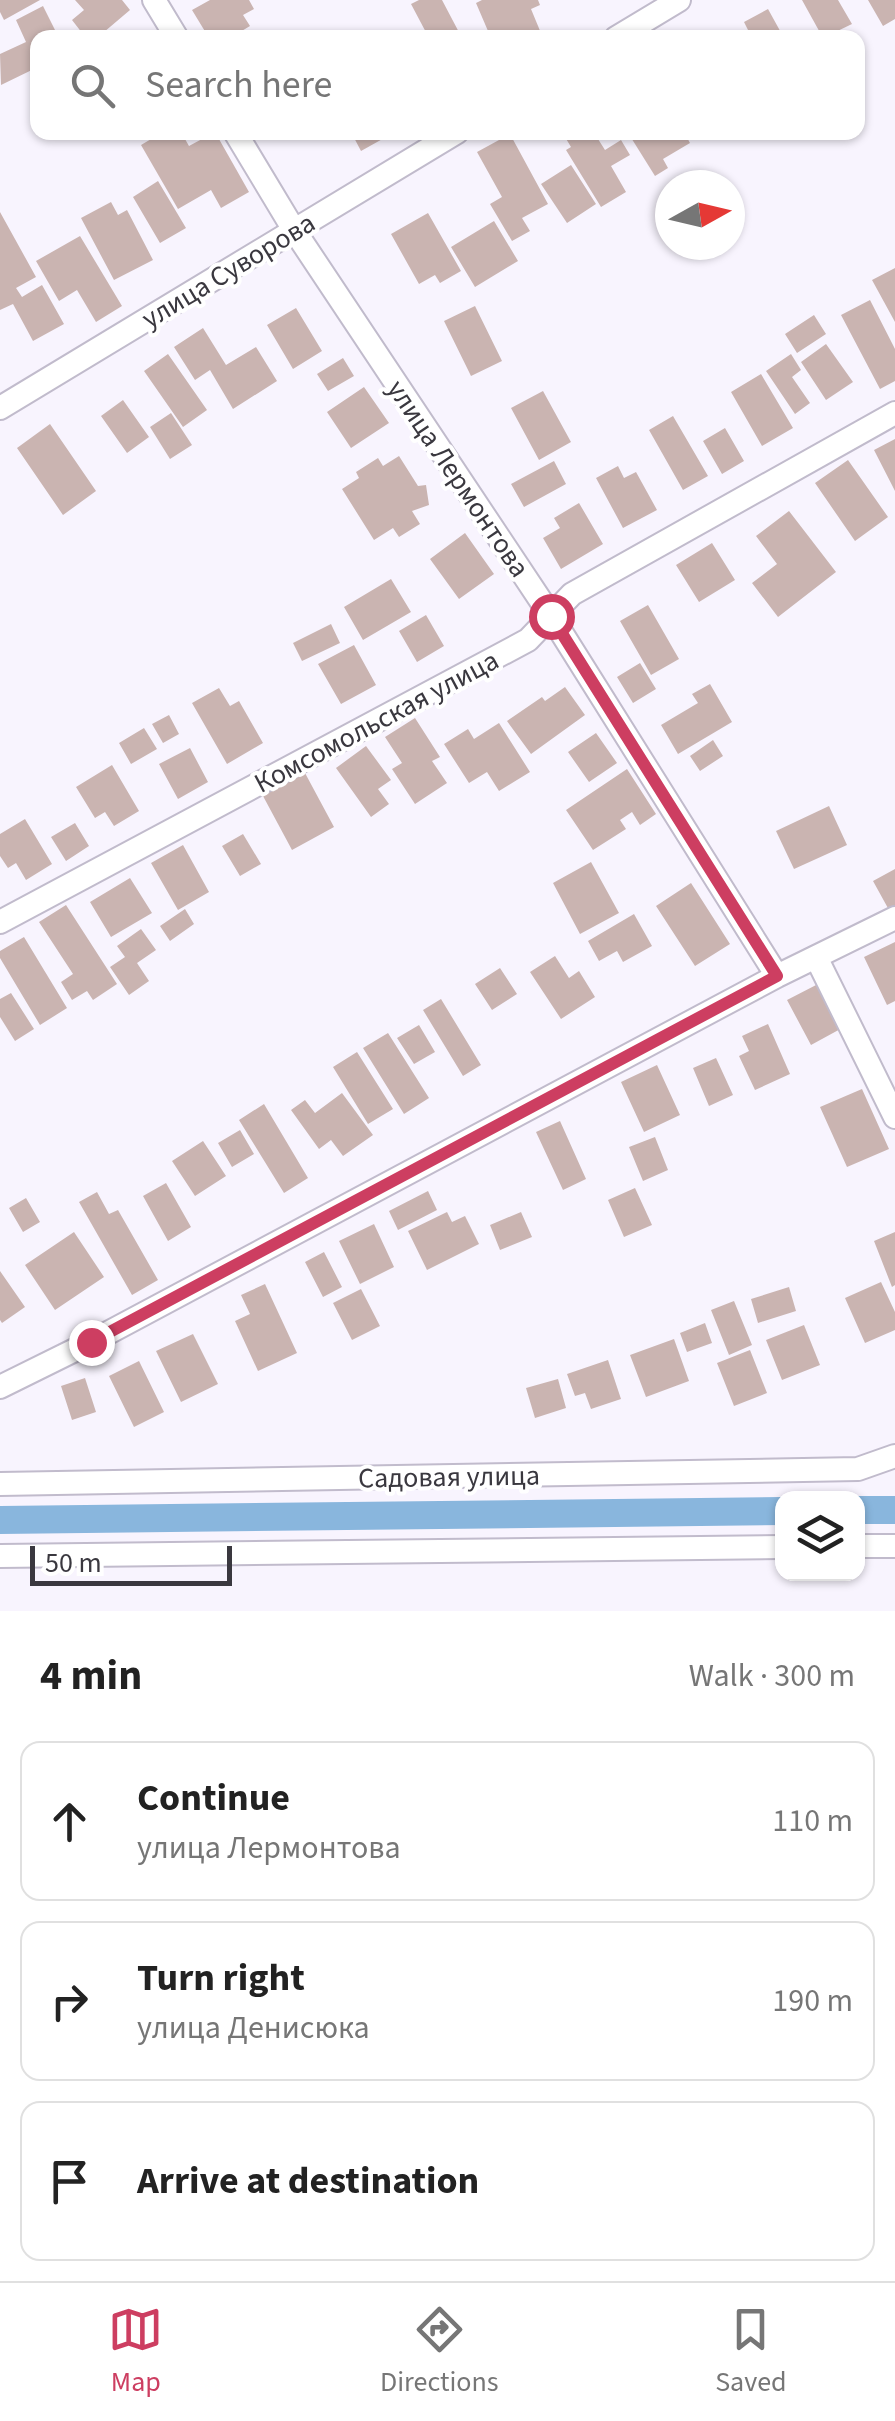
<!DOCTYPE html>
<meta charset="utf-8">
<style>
:root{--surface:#fff;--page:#f2f2f2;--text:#222;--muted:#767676;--line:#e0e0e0;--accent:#cd3e61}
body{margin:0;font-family:"Source Sans 3",sans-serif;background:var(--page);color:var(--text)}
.controls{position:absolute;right:30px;bottom:30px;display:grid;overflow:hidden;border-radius:20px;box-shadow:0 2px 8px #0004}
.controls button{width:90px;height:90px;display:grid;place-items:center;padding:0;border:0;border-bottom:2px solid var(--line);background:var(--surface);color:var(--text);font:50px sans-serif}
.compass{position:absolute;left:655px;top:170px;width:90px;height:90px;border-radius:50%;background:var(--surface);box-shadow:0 2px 8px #0004;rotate:82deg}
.scale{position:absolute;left:30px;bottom:25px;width:202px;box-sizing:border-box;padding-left:10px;border:5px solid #3a383f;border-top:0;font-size:28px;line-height:35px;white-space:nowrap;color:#3a383f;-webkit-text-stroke:8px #fff;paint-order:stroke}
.stop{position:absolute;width:30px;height:30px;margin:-22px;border:8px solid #cd3e61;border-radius:50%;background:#fff}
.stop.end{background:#cd3e61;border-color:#fff;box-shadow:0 2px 10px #0008}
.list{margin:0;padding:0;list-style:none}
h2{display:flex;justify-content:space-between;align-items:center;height:130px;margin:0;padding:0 40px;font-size:42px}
h2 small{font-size:32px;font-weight:400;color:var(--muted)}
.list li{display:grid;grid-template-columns:65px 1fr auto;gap:30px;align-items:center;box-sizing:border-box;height:160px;margin:0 20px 20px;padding:0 20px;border:2px solid var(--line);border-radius:20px}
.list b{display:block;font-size:38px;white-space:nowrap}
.list p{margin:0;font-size:32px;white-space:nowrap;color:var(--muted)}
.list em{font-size:32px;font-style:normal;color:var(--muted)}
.icon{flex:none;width:55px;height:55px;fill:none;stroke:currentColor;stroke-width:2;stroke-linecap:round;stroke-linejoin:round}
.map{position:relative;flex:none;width:895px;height:1611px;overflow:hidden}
.search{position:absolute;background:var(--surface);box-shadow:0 2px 8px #0004;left:30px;right:30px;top:30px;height:110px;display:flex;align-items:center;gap:25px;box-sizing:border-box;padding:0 35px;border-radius:20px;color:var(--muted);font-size:38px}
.sheet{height:670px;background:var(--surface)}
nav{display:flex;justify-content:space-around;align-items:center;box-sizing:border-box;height:140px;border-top:2px solid var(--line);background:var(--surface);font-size:28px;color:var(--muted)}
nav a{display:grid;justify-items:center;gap:5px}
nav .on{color:var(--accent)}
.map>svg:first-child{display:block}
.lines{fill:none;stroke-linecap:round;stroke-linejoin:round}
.canal{stroke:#89b6dd;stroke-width:28}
.building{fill:#cab4b1}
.minor-casing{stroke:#c1bbcc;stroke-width:26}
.minor{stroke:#fff;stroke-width:22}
.route{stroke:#cd3e61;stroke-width:12}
.labels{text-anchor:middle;stroke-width:8;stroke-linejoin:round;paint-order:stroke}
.street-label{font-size:28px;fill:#3a383f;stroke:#fff}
</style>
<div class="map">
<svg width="895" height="1611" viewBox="0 0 895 1611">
<rect width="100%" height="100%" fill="#f8f4fe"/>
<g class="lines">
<path class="canal" d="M858,1510H895
M0,1520L782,1511"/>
</g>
<path class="building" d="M0,0H40L4,20L0,12Z
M75,0H122L130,10L97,38H86L72,20L84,10Z
M210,0H249L254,9L243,15L250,26L230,38H209L192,10Z
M419,0H442L462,38H429L411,4Z
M482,0H538L540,5L531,9L543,38H491L476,3Z
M802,0H838L852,24L823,38Z
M868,0H895V19L883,26Z
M43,6L59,38H38V67L1,85L0,54L26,42L16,20Z
M768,9L784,38H752L744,22Z
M163,132H181L189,146L215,132L249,192L221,208L211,190L178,209L141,145Z
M351,132H395L361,151Z
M562,132H610L598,139L605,150L621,140L630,155L611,166L626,192L601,207L566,150L571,147Z
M636,132H684L690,143L663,159L668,168L655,176L630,136Z
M510,134L548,204L522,218L530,231L512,241L490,204L502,197L477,152Z
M571,165L596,204L567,223L541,184Z
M158,181L186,228L160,243L133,197Z
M111,202L118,215L127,210L153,260L114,280L81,218Z
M0,212L36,277L16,288L22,297L42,285L64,324L33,341L13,304L0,310Z
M428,213L461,271L440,283L435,275L419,284L391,234Z
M494,221L518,261L475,287L451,247Z
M80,236L122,306L96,322L77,290L59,301L36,261Z
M895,268V322L872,280Z
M870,300L895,349V381L880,389L841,315Z
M475,306L502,361L471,376L444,321Z
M296,308L322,351L293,369L267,325Z
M814,315L826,334L797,353L785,334Z
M203,328L226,365L256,347L277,381L233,409L210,370L195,380L174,347Z
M826,344L853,382L826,400L801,362Z
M168,354L207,410L183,427L144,371Z
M791,354L801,370L792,377L810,403L795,414L766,371Z
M343,358L354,376L328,391L317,374Z
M761,374L793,428L762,446L731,392Z
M364,387L389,423L351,448L327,412Z
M543,391L571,442L539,460L511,408Z
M123,400L149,437L127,453L101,416Z
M171,413L192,445L170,459L150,427Z
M673,416L708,476L683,490L649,430Z
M50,424L96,491L63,515L17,448Z
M725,428L744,461L722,474L703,441Z
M895,439V491L874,450Z
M399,456L418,486L426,485L429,505L412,511L420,524L399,537L393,528L374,540L342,489L359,478L356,472L378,458L383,466Z
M848,460L888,517L855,541L815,483Z
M554,461L566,484L524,507L511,484Z
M618,466L624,478L636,472L657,510L623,528L596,478Z
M579,503L603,544L561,569L543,538L560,528L554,518Z
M789,511L836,572L778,617L752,583L777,564L756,536Z
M465,533L494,574L459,599L430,559Z
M712,543L735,580L699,602L676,565Z
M391,579L411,612L363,640L344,607Z
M648,605L679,659L651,675L620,621Z
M426,615L444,646L417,662L399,631Z
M331,624L340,643L302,661L293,643Z
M354,645L376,685L341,704L318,664Z
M640,663L656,689L633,703L617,677Z
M710,684L732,722L678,754L661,725L698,703L692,694Z
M565,687L585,715L531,754L507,721L542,697L545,701Z
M219,688L230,706L239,701L263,743L227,764L192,703Z
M169,715L179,734L163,743L152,724Z
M415,718L440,757L432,761L447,783L415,804L392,769L402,763L385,737Z
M499,723L530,772L499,791L487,772L469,783L444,744L468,729L474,739Z
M144,728L157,749L131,764L119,743Z
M596,733L617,763L589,782L568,752Z
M713,740L723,756L700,771L690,756Z
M366,746L391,780L378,789L389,804L371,817L336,768Z
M190,748L208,782L178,799L159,764Z
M112,765L139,811L114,826L105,812L95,818L76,787Z
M627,769L656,814L640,825L632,812L620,820L626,829L593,850L566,810Z
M305,773L334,827L292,850L263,796Z
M829,806L847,845L794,869L776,831Z
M25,819L52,864L26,880L16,863L8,868L0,856V834Z
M75,823L89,846L66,861L51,837Z
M243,834L261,864L240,876L222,846Z
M183,845L209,892L178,910L151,863Z
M591,862L619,913L580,934L553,883Z
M895,869V906L889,910L873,881Z
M130,878L152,913L111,937L90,902Z
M691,883L730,944L695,966L656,906Z
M66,905L117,984L93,1000L87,991L72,1000L61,982L73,974L39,922Z
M185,909L194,924L170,941L160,926Z
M634,914L652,946L623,962L617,951L599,961L588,941Z
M141,929L156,950L137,963L149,981L129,995L110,967L125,957L117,946Z
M24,937L67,1008L40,1025L0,958V951Z
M895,942V1001L887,1005L864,957Z
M555,956L569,978L579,971L595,997L561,1019L530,972Z
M500,968L517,994L492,1010L475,984Z
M820,983L844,1027L811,1045L787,1000Z
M11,993L34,1029L15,1041L0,1017V999Z
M441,999L481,1065L463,1076L423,1010Z
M768,1024L790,1074L755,1090L739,1056L749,1051L742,1036Z
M419,1025L435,1052L414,1064L397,1038Z
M388,1033L429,1098L404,1114L363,1048Z
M357,1052L393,1109L368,1124L333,1067Z
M716,1058L733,1095L709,1106L693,1068Z
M657,1065L680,1115L644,1132L621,1082Z
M862,1089L889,1149L847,1167L820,1107Z
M342,1093L373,1135L343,1156L331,1140L319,1149L291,1110L305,1100L315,1113Z
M264,1104L308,1178L284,1193L239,1120Z
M560,1121L586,1179L563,1190L536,1132Z
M240,1130L254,1154L232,1167L218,1143Z
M655,1137L668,1170L643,1181L629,1147Z
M203,1141L226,1176L195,1196L172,1161Z
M166,1183L191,1227L168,1241L143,1196Z
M635,1188L652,1225L624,1237L608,1200Z
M428,1191L437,1210L398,1230L389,1211Z
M97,1192L109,1214L118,1210L158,1280L132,1295L79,1202Z
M26,1198L40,1222L23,1232L9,1208Z
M447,1212L452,1222L465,1216L479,1244L427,1270L408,1231Z
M521,1212L532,1237L500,1250L490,1225Z
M374,1224L394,1267L360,1284L339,1241Z
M74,1232L104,1277L55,1310L25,1265Z
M895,1232V1285L892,1287L874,1241Z
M324,1252L342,1287L323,1297L305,1262Z
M0,1271L25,1307L2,1323L0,1320Z
M881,1282L895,1312V1330L865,1343L845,1298Z
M265,1284L297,1353L258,1371L235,1321L250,1314L241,1295Z
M789,1287L796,1311L758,1323L751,1299Z
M361,1289L380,1326L352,1340L333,1303Z
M734,1301L752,1345L729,1355L711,1310Z
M705,1323L712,1343L687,1352L680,1333Z
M804,1325L820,1365L782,1380L766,1340Z
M193,1334L218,1384L181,1402L156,1351Z
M674,1339L689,1381L646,1397L630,1355Z
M750,1350L767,1393L734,1406L717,1363Z
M608,1360L621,1399L591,1409L585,1393L575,1396L567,1374Z
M139,1361L164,1412L134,1427L109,1376Z
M85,1378L96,1412L72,1420L61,1386Z
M558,1379L566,1408L535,1418L526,1388Z"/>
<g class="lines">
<g class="minor-casing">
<path id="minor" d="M154,0L177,38
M616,38L679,0
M235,132L294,230L551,616L777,976
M0,408L457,132
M0,922L528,640L572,594L895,413
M816,957L895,1117
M0,1387L91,1342L777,976L895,918
M0,1484L858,1469L895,1456
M858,1546H895
M0,1556L782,1547"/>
</g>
<use href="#minor" class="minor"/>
</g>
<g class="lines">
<path class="route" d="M91,1342L777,976L551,616"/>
</g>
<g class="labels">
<g class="street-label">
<text transform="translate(228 270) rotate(-31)" y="10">улица Суворова</text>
<text transform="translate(459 478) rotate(56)" y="10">улица Лермонтова</text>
<text transform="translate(376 721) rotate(-28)" y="10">Комсомольская улица</text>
<text transform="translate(449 1476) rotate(-1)" y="10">Садовая улица</text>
</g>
</g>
</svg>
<div class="controls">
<button><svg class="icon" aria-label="layers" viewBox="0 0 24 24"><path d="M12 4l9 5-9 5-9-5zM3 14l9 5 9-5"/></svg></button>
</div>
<svg class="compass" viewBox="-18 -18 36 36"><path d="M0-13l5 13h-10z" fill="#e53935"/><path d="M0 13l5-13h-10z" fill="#767676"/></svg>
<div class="scale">50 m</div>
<div class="stop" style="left:551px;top:616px"></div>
<div class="stop end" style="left:91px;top:1342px"></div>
<div class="search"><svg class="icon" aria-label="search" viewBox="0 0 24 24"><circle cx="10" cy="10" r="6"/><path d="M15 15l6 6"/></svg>Search here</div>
</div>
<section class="sheet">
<h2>4 min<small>Walk · 300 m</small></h2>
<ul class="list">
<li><svg class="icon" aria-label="ahead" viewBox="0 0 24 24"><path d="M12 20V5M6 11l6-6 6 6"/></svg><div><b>Continue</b><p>улица Лермонтова</p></div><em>110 m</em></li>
<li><svg class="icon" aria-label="right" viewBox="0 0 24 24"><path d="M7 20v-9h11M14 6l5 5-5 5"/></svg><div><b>Turn right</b><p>улица Денисюка</p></div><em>190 m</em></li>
<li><svg class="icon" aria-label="arrive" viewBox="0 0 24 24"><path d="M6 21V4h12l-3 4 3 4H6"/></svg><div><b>Arrive at destination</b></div></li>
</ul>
</section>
<nav>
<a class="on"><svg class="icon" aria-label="map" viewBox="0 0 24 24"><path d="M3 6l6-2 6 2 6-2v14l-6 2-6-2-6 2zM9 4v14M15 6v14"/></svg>Map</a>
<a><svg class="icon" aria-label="directions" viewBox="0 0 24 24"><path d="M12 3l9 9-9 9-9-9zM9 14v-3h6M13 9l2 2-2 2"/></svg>Directions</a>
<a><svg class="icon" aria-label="saved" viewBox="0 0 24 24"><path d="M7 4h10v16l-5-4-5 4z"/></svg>Saved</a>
</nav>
